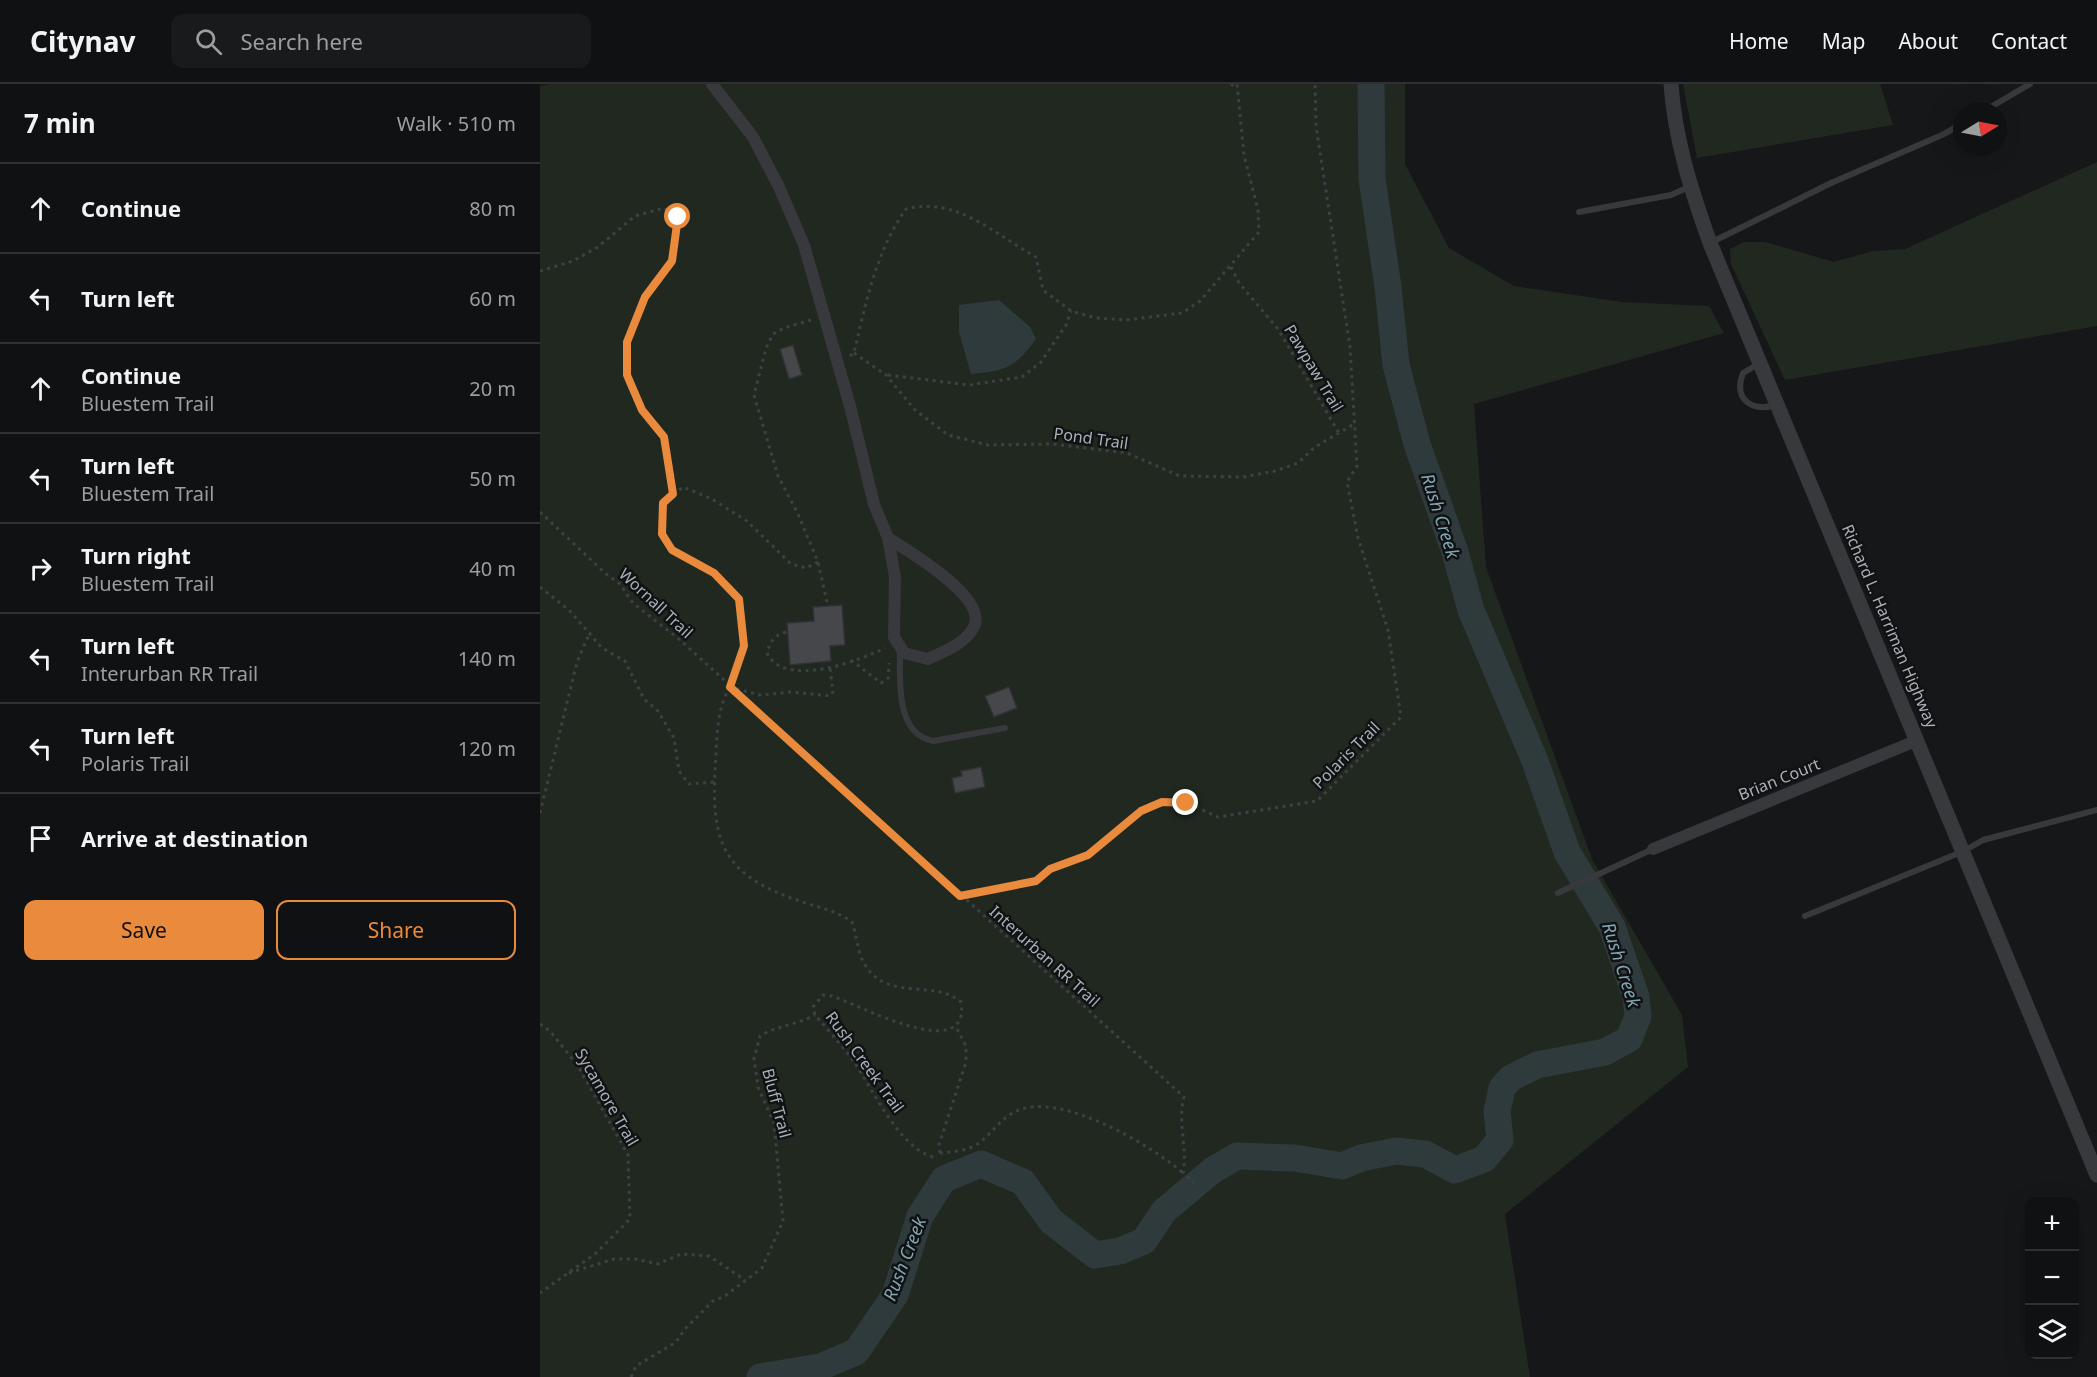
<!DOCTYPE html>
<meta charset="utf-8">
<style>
:root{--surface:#101112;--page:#191a1b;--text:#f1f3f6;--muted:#9c9d9f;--line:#303132;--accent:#ea8a3c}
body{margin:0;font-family:"Noto Sans",sans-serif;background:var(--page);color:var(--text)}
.controls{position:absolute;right:18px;bottom:18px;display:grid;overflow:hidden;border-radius:12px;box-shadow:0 6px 24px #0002}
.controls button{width:54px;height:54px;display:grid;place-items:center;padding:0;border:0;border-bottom:2px solid var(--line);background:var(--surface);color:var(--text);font:30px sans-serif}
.compass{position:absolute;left:1413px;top:18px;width:54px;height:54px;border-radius:50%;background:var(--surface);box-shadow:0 6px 24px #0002;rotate:80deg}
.stop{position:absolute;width:18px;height:18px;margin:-14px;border:4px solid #ea8a3c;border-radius:50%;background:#fff}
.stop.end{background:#ea8a3c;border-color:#fff;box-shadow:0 2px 6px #0008}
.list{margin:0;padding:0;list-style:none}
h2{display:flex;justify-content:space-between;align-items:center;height:78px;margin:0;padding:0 24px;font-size:26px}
h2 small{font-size:20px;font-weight:400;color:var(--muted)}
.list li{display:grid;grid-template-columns:39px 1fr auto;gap:18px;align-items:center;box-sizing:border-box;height:90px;padding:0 24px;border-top:2px solid var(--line)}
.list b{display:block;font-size:22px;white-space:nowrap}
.list p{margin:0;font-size:20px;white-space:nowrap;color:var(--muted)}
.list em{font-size:20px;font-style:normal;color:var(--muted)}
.actions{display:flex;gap:12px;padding:18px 24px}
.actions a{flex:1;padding:14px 0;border:2px solid var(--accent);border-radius:12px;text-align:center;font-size:21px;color:var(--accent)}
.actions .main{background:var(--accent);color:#111}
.icon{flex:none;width:33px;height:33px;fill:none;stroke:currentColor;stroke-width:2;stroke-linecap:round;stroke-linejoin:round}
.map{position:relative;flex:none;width:1557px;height:1293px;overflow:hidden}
header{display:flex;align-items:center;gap:36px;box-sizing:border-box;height:84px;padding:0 30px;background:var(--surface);border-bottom:2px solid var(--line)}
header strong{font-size:28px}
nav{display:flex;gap:33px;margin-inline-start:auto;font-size:21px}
.search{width:420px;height:54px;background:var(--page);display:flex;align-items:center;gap:15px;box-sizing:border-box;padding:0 21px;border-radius:12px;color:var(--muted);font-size:22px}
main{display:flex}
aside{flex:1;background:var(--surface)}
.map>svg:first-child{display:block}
.green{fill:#212820}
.water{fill:#2f3a3d}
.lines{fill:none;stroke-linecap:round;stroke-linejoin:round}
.river{stroke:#2f3a3d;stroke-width:27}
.building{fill:#45474b;stroke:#303134;stroke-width:1.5}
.path{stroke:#3d4144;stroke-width:3;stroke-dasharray:3 4.5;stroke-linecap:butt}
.service{stroke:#37393d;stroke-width:6}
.minor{stroke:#37393d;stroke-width:12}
.tertiary{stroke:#37393d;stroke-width:15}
.route{stroke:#ea8a3c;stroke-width:8}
.labels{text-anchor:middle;stroke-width:5;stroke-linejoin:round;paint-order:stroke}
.street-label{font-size:16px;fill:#a9b0b7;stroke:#111213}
.water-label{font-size:18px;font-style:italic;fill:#81a5b1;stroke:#111213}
</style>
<header>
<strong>Citynav</strong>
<div class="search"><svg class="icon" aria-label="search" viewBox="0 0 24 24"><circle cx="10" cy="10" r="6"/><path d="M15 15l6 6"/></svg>Search here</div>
<nav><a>Home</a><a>Map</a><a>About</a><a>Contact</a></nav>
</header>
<main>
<aside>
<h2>7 min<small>Walk · 510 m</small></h2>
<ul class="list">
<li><svg class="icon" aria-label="ahead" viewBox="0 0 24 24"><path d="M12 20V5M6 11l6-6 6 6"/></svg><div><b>Continue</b></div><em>80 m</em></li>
<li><svg class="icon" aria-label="left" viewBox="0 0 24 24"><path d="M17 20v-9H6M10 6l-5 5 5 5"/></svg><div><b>Turn left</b></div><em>60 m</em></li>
<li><svg class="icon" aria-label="ahead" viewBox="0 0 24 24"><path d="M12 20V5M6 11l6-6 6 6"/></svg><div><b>Continue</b><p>Bluestem Trail</p></div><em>20 m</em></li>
<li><svg class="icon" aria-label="left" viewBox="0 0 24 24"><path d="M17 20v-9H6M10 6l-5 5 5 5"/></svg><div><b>Turn left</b><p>Bluestem Trail</p></div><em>50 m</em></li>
<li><svg class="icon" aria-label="right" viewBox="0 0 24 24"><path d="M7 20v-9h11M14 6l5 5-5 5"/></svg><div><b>Turn right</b><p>Bluestem Trail</p></div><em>40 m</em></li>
<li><svg class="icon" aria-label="left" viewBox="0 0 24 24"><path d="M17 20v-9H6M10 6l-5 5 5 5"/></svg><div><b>Turn left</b><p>Interurban RR Trail</p></div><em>140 m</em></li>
<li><svg class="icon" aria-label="left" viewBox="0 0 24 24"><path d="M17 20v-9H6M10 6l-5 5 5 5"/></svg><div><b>Turn left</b><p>Polaris Trail</p></div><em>120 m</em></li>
<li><svg class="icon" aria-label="arrive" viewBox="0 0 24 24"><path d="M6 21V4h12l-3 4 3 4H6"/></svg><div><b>Arrive at destination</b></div></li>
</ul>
<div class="actions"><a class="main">Save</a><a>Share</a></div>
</aside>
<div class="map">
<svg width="1557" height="1293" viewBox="0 0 1557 1293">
<rect width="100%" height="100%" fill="#161718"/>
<path class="green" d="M11,0H865V80L909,164L974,202L1082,218L1169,222L1184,249L934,320L946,483L1052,775L1142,931L1148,983L965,1130L990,1293H0V2Z
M1143,0H1340L1353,41L1157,74Z
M1557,78V242L1245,296L1191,180L1190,165L1204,158H1225L1294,178L1333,167L1365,165Z"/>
<path class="water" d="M459,216L490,243L496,255C475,284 465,287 431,290L419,248V221Z"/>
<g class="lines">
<path class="river" d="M220,1293L280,1283L316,1268L355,1211L380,1132L404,1095L441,1080L483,1098L511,1137L555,1171L580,1167L604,1157L624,1127L673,1086L697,1072L755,1074L802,1082L821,1074L856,1067L885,1070L915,1086L944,1075L960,1056L957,1027L962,1004L971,994L997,981L1065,968L1089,955L1098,932L1096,913L1072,843L1027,768L995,677L931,526L915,468L877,360L856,281L848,203L832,95L831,0"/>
</g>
<path class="building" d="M253,261L262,291L249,295L240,265Z
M302,521L305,561L290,562L291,577L250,581L247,539L274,537L273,523Z
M469,603L477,624L454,633L445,612Z
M441,683L445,703L415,709L412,694L422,692L421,687Z"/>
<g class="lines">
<path class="path" d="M691,0L697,5
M691,183L699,199L738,245L799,349
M0,187L33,177L58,163L95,132L124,124L138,133L132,177L105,213L87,258V291L102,326L124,353L133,410
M271,236L244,244L233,250L226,264L214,311L238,392L258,430L278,478L287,518
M314,269L346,291L375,326L408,351L448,361L513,360L587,369L640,392L703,393L735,387L758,379L775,363L814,340
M310,272L314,269C325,221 337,165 366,125C417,112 454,150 496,173L503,206L531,227L556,234L586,236L642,229L660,217L719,148L718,126L704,71L697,0
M348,291L429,301L482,293L501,278L526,241L531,227
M0,428L66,490L80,500L93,519L140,556L644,1013C637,1038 648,1063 643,1088L654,1099
M278,478L266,484L251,480L207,437L172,415L143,403L123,419L122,450L132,466L174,489L199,515L204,562L190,603L220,611L250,608L290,612L293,608L290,584
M0,503L29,526L62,564L85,577L104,615L118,627L134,654L139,687L149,700L175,698
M246,548C235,551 230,557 227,569C244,605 319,577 345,564
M311,576L341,599L348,594L349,579
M190,603C175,627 177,661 175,688C171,762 187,792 257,816C276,823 296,826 312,838C317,851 317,867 324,879C346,919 393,894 421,918C431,982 317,920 292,912L283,911L273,923L275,931C288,946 302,961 314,978C334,1007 360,1066 396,1074
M0,729L37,578L50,548
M420,812L496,797L510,785L548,771L601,727L622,718L647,719L678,733L777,717L861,633L848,546L818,454L807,398L817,382L810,263L776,42L775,0
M0,940L10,947L38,982L88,1071L90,1135L55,1170L0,1209
M400,1069C412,1068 426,1067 436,1061C452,1051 460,1033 479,1026C522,1009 609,1060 642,1088
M400,1069L399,1061L426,978V962L416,943
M29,1189L74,1175H95L118,1180L141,1170L169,1172L205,1196
M91,1293L96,1282L136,1258L145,1245L173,1217L185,1212L222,1184L243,1137L234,1039L218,1003L214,975L220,952C238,941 257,941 275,931"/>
<path class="service" d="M1444,27L1490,0
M1039,128L1131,111L1149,103
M1170,159L1291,99L1402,51L1422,40
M1220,279L1203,289C1193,316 1212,328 1236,321
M360,565C360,595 355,650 393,657L465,644
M1018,809L1113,765
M1265,832L1424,767L1443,756L1557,726"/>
<path class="minor" d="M172,0L213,53L239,103L264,161L310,322L334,420L348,454L355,493L354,553L364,569L388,575C403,568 425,560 434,543C448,514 369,467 348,454
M1113,765L1378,656"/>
<path class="tertiary" d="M1131,0C1135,56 1151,106 1170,159L1557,1091"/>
</g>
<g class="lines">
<path class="route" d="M138,133L132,177L105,213L87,258V291L102,326L124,353L133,410L123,419L122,450L132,466L174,489L199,515L204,562L190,603L420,812L496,797L510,785L548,771L601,727L622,718L646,719"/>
</g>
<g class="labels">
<g class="street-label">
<text transform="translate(774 284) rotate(59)" y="6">Pawpaw Trail</text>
<text transform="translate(551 354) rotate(8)" y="6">Pond Trail</text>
<text transform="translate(116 519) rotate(43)" y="6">Wornall Trail</text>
<text transform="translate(1350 542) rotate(67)" y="6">Richard L. Harriman Highway</text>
<text transform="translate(806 671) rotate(-45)" y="6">Polaris Trail</text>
<text transform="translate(1239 695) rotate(-22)" y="6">Brian Court</text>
<text transform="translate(505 872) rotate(42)" y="6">Interurban RR Trail</text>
<text transform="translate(325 978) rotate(54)" y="6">Rush Creek Trail</text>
<text transform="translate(67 1013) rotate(60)" y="6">Sycamore Trail</text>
<text transform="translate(237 1019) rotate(75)" y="6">Bluff Trail</text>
</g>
<g class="water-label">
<text transform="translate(900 432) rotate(72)" y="6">Rush Creek</text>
<text transform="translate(1081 881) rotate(72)" y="6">Rush Creek</text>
<text transform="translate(365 1175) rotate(-69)" y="6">Rush Creek</text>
</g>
</g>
</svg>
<div class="controls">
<button>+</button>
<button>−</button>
<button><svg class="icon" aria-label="layers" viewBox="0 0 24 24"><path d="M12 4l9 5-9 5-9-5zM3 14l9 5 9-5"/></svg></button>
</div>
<svg class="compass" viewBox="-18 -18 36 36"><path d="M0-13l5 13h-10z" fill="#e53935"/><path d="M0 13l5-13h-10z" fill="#9c9d9f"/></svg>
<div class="stop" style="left:138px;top:133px"></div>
<div class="stop end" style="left:646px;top:719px"></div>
</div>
</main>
